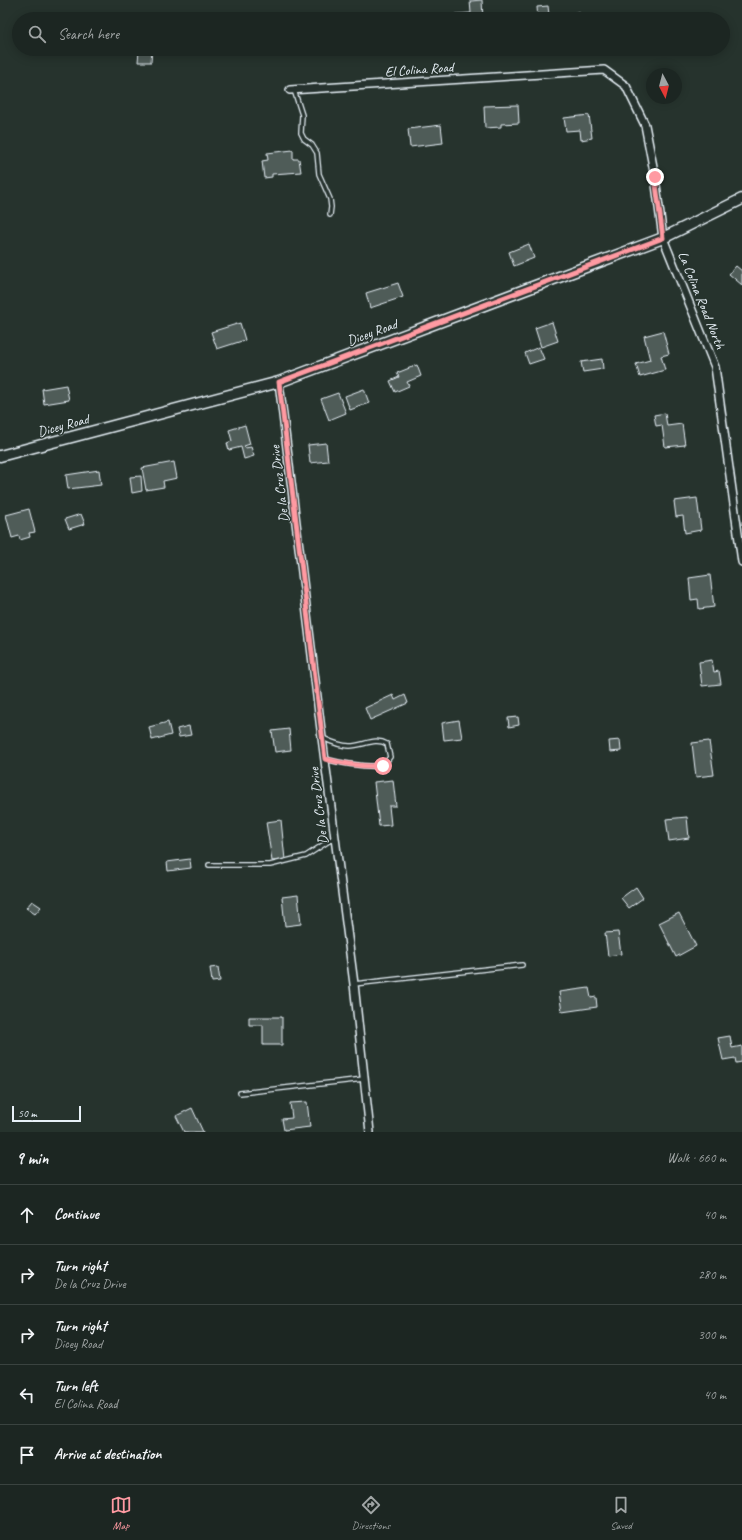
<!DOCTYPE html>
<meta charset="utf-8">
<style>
:root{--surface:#1c2622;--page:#252e2a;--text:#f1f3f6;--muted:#a0a5a5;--line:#3a4340;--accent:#ff9aa2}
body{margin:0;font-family:Caveat,sans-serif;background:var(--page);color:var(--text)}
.compass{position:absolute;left:646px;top:68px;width:36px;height:36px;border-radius:50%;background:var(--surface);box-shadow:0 2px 10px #0003;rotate:173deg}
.scale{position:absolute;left:12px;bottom:10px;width:69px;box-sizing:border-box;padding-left:4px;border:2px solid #e8f1f8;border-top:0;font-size:11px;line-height:14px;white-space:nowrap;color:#e8f1f8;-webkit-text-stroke:3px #26332d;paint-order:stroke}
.stop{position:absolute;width:12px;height:12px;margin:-9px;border:3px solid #ff9aa2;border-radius:50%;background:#fff}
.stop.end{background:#ff9aa2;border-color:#fff;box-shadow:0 1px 4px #0008}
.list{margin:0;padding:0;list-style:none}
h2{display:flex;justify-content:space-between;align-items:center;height:52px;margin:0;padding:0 16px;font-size:17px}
h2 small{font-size:13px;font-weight:400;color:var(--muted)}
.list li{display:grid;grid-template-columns:26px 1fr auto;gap:12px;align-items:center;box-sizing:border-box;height:60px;padding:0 16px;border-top:1px solid var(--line)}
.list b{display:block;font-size:15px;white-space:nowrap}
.list p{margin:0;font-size:13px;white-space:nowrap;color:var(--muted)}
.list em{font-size:13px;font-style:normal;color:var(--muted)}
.icon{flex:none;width:22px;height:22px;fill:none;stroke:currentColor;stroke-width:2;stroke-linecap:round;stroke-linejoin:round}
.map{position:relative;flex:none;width:742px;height:1132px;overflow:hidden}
.search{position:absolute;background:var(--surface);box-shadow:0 2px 10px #0003;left:12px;right:12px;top:12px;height:44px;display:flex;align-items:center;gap:10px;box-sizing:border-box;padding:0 14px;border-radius:22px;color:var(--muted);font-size:15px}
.sheet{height:352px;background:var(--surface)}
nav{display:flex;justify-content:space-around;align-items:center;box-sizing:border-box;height:56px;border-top:1px solid var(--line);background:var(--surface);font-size:11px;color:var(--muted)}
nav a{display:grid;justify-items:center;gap:2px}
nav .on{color:var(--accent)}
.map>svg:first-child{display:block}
.building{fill:#505c59;stroke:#e8f1f8}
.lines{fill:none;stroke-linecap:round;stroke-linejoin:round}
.lane-casing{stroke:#e8f1f8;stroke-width:6}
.street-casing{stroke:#e8f1f8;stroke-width:10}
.secondary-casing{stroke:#e8f1f8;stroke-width:13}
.lane{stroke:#26332d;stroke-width:3.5}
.street{stroke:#26332d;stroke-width:7}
.secondary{stroke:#26332d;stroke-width:10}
.route{stroke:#ff9aa2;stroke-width:5}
.labels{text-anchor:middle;stroke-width:3;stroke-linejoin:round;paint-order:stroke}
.street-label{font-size:14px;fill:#e8f1f8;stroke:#26332d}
</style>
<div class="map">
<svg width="742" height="1132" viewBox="0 0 742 1132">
<rect width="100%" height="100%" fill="#26332d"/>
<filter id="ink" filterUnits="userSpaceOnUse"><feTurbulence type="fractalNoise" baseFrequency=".025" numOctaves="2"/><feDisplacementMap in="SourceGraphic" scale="8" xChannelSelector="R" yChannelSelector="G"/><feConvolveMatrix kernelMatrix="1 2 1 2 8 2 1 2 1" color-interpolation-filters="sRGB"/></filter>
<g filter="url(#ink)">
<path class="building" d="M482,0L483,19H455V14L471,13L470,1Z
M548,6L549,15L579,12V19H538L537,7Z
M126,49H152L151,62H138L139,50Z
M518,105L519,123L501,124V127L485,128L484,106Z
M589,115L592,138L581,140L580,130L566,131L564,118Z
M441,125L443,143L410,147L408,129Z
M293,150V159H299L301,172L272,174V177L264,178L262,161L268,160L267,153Z
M529,244L534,258L514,266L509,252Z
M736,266L742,271V285L729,274Z
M398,283L403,297L370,308L366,293Z
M552,322L558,341L541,347L535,328Z
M240,323L245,340L217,349L211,332Z
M663,331L669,354L661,356L665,370L640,377L636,364L650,360L644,336Z
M539,347L544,359L529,364L525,353Z
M602,359L603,369L583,372L581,362Z
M417,365L421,376L407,382L409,386L395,392L390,381L399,377L397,373Z
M66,385L69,400L44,404L42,389Z
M364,389L369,403L350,410L345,396Z
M338,393L346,413L329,420L321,399Z
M665,413L667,426L682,424L685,445L665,447L662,425L656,426L654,415Z
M245,425L250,444L244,446L245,448L251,447L254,456L244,459L241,447L229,450L227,443L232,441L229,430Z
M326,443L328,461L310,463L308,445Z
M174,462L177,478L163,481L164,487L146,490L142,468Z
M99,470L101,485L68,489L66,475Z
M141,476L142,491L132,493L130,477Z
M697,498L701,530L685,533L683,516L676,517L674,501Z
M29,509L35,532L29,533L30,537L20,540L19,536L12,538L6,515Z
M81,514L85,524L69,529L65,519Z
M710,575L714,607L699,609L698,599L691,600L689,578Z
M712,660L714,672L719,671L721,684L702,686L699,662Z
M393,695L395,700L405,695L408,703L370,720L365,708Z
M518,717L519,725L509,727L508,718Z
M459,720L462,738L444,740L442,723Z
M168,722L171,735L152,740L149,727Z
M189,726L191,735L179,737L177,729Z
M289,729L291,750L275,752L272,731Z
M620,740L621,751L610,752L609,741Z
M709,741L714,775L696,777L692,743Z
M393,780L396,806H389L391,825L379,826L374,782Z
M687,817L689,838L669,841L666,819Z
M281,820L285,860L272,861L266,822Z
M190,859L191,868L168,871L167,862Z
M636,887L643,898L629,908L621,898Z
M298,895L301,924L285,926L282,897Z
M32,901L41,907L35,914L26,908Z
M679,913L696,946L676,957L659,923Z
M618,932L621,954L608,956L605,933Z
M218,967L220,981L212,982L210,968Z
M589,988L591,998L596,997L597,1007L562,1012L559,992Z
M249,1017H282V1045H263V1025H249Z
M730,1036L732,1048L742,1046V1062L736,1063L735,1058L723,1060L718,1038Z
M307,1102L310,1127L284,1130L282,1119L292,1118L290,1103Z
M192,1108L203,1132H184L176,1116Z"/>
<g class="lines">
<g class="lane-casing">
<path id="lane" d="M294,90L302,115L301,133L304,139L312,145L317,153L319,174L330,199L331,207L330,215
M323,738C331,742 341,746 350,746C363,746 375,737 387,744L390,757L383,766C364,767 344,764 325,759
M209,865H270L306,856L335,837
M354,984L522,965
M240,1093L364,1079"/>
</g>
<g class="street-casing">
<path id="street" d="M290,90L604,70L626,86L645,125L655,177L663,238L715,367L742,562
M279,382L322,738L354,984L370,1132"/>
</g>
<g class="secondary-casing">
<path id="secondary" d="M0,456L279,382L663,238L742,199"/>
</g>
<use href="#lane" class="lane"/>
<use href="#street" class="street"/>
<use href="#secondary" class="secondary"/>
</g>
</g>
<g class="lines" filter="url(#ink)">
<path class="route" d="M383,766C364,767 344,764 325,759L279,382L663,238L655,177"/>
</g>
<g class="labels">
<g class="street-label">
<text transform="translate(419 69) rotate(-4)" y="5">El Colina Road</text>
<text transform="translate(702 300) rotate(68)" y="5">La Colina Road North</text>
<text transform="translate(372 332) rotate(-20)" y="5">Dicey Road</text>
<text transform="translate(63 425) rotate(-15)" y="5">Dicey Road</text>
<text transform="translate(279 484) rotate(-97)" y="5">De la Cruz Drive</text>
<text transform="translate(318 806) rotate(-97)" y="5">De la Cruz Drive</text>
</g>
</g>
</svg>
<svg class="compass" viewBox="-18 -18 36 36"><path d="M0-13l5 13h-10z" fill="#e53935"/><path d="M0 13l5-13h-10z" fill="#a0a5a5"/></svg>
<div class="scale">50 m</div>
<div class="stop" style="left:383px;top:766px"></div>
<div class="stop end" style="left:655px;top:177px"></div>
<div class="search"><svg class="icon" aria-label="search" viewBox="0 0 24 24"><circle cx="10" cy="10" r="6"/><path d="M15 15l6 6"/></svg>Search here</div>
</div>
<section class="sheet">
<h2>9 min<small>Walk · 660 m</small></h2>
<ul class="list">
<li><svg class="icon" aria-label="ahead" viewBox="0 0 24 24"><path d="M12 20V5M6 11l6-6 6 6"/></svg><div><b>Continue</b></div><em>40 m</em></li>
<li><svg class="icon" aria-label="right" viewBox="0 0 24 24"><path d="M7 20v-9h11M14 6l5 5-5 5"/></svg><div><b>Turn right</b><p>De la Cruz Drive</p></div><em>280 m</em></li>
<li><svg class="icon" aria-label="right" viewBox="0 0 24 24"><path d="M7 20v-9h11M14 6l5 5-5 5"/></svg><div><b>Turn right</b><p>Dicey Road</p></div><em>300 m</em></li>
<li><svg class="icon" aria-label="left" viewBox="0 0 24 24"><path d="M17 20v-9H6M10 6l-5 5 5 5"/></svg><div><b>Turn left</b><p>El Colina Road</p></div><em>40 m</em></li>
<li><svg class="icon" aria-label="arrive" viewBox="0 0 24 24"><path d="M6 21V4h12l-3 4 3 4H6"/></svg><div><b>Arrive at destination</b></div></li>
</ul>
</section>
<nav>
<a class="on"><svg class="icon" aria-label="map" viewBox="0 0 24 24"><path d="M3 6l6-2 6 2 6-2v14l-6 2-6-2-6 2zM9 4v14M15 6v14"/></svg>Map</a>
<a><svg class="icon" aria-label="directions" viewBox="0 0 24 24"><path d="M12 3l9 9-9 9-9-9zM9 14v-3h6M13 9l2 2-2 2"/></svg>Directions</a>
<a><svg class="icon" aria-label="saved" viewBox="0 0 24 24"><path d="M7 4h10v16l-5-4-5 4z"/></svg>Saved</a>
</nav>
